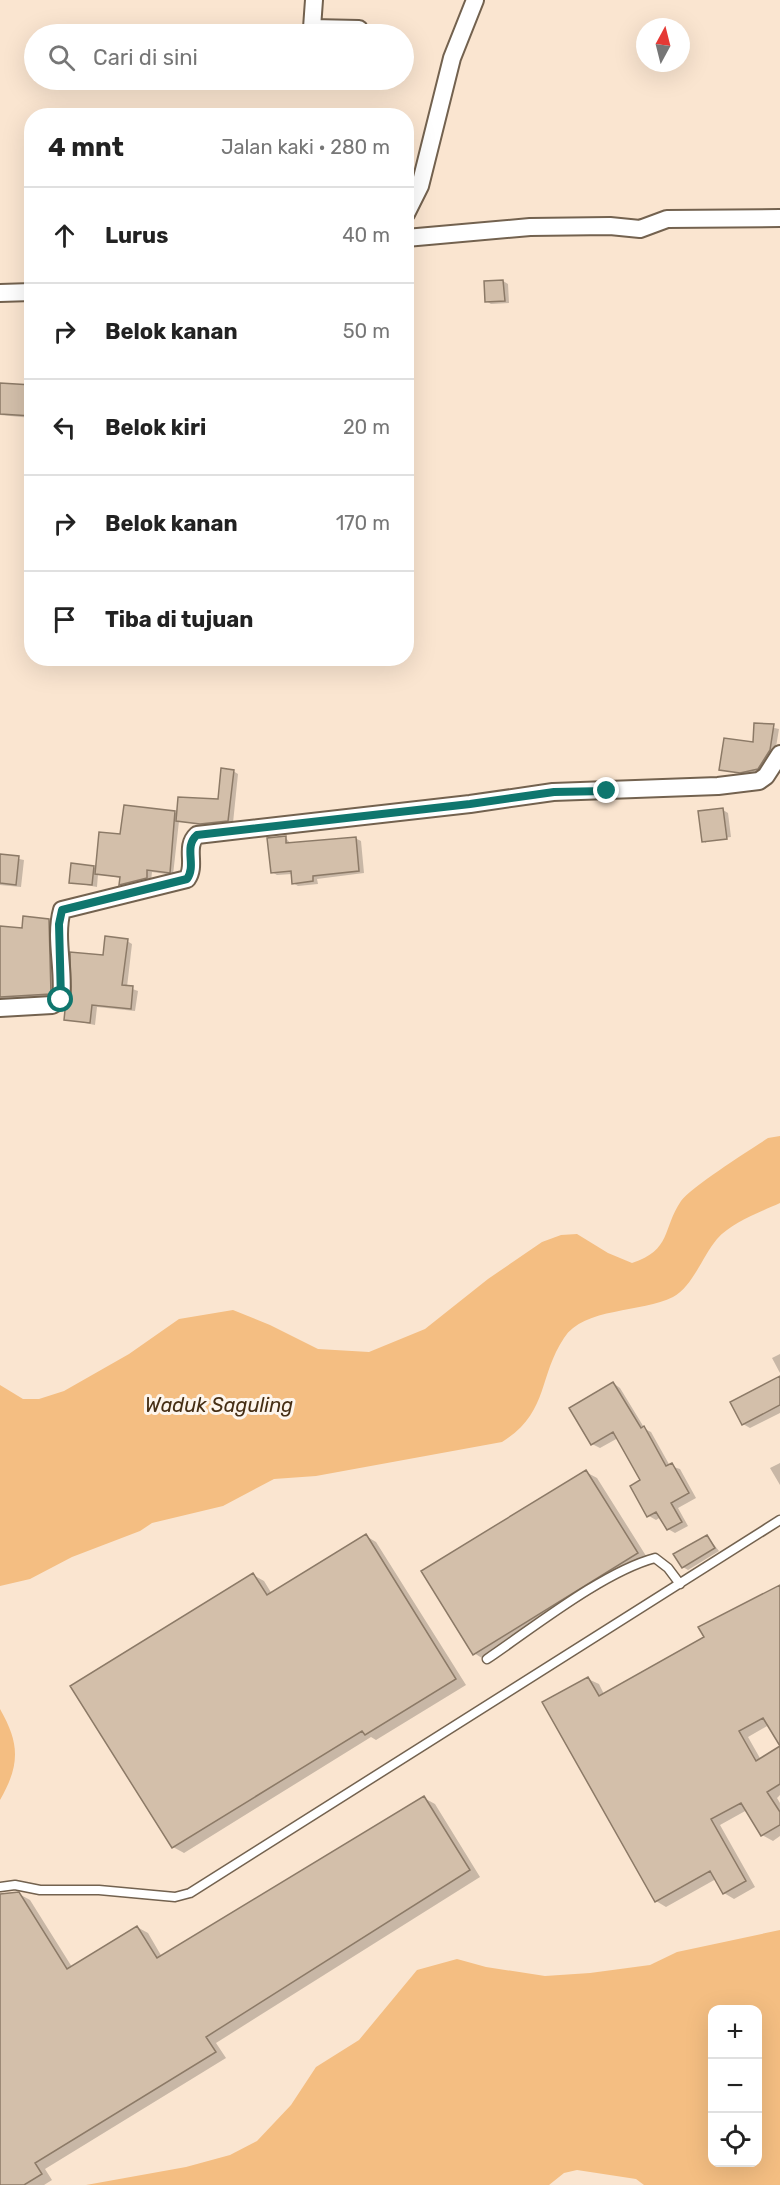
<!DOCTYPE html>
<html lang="id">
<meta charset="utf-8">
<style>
:root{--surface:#fff;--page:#f6f6f6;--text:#222;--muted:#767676;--line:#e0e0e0}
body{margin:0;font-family:Rubik,sans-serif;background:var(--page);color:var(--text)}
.controls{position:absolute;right:18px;bottom:18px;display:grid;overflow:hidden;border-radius:12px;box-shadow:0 6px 24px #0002}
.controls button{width:54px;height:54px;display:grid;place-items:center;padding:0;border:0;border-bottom:2px solid var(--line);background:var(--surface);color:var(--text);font:30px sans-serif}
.compass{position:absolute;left:636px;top:18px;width:54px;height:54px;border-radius:50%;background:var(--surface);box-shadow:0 6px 24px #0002;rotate:7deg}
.stop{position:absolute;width:18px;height:18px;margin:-14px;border:4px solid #0f766e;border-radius:50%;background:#fff}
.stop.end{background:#0f766e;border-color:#fff;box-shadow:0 2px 6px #0008}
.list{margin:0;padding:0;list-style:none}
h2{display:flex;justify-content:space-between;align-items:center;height:78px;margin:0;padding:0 24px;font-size:26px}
h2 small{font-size:20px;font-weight:400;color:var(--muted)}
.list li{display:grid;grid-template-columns:39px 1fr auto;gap:18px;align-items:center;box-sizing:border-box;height:96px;padding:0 24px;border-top:2px solid var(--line)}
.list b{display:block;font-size:22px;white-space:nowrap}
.list em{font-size:20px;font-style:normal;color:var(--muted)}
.icon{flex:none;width:33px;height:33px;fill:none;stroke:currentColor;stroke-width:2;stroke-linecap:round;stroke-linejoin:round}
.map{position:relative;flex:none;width:780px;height:2185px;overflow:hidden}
.search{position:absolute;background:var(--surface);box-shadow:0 6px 24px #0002;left:24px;top:24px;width:390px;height:66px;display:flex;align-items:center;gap:15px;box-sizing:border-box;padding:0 21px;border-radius:33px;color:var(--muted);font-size:22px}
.panel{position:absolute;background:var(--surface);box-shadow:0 6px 24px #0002;left:24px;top:108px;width:390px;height:558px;border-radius:24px}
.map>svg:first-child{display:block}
.water{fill:#f4be82;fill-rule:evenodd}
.shadow{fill:#0003}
.building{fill:#d3bfaa;stroke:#8c7a67;stroke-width:1.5;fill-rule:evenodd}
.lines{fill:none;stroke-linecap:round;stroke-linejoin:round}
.service-casing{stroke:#73624f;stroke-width:11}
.minor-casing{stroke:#73624f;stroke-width:20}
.service{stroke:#fff;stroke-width:8}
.minor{stroke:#fff;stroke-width:16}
.route{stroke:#0f766e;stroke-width:8}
.labels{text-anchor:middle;stroke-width:6;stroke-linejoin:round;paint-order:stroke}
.water-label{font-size:20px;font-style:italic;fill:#462f15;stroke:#fdf5ec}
</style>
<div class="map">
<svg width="780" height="2185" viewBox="0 0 780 2185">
<rect width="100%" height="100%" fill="#fae5d0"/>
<path class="water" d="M780,1136V1203C760,1212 731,1223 717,1239C702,1257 693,1286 673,1297C642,1313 584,1307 564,1338C538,1377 549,1413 502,1442L316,1476L274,1479L223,1506L152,1523L140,1531L72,1557L30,1579L0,1586V1385L23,1399H39L64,1391L129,1354L179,1319L233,1310L270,1325L318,1349L369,1352L425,1329L488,1279L542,1242L561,1235L577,1234L608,1253L632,1263C672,1250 662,1229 681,1201C692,1186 750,1150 768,1138Z
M0,1709C20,1744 20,1765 0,1800Z
M780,1930V2185H644L636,2179L577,2170L564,2173L549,2185H86L186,2167L230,2155L257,2141L291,2105L316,2067L359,2040L417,1970L457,1959L486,1967L545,1976L590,1973L650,1965L677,1952ZM712,2010H758V2162H712Z"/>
<path class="shadow" d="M503,281L508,284L509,303L491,304L486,301Z
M0,383L32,386V418L0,415Z
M756,724L779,729L775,753L763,771L746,775L721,769L754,744Z
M233,771L238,774L233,823L206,826L179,821L173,875L152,872L151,881L126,887L121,884V878L98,874L97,887L70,882L93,867L97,869L122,836L174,812L178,814L219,801Z
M723,810L728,813L731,837L706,840V843L703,841Z
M285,837L291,844L355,838L361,841L364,873L317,879L318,884L298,886L293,883L292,874L277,875L272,872Z
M0,855L24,860L21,887L0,885Z
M49,921L54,924L56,996L0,1001V927L23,930Z
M127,941L132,944L127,987L138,991L135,1011L97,1007L95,1025L65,1019L104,957Z
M780,1354V1373L772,1358Z
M780,1377V1413L750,1428L743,1424Z
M613,1383L620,1388L645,1429L651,1432L670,1466L680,1469L696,1498L678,1508L688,1526L675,1533L668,1529L661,1517L656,1520L649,1516L642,1481L618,1438L600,1448L592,1444Z
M780,1463V1485L770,1468Z
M586,1472L597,1478L648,1559L485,1660L474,1653Z
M366,1536L376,1542L466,1685L376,1740L371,1737L184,1853L173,1847L253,1575L264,1581L272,1594Z
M707,1536L719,1551L688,1570L683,1567Z
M780,1586V1744L769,1725L748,1737L761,1760L780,1750V1795L777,1798L780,1803V1836L773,1841L762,1835L747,1810L720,1825L755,1887L734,1899L724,1893L716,1879L666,1907L656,1901L588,1679L599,1684L604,1694L706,1638Z
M424,1798L435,1804L480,1877L216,2043L226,2058L45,2169L52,2180L44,2185H0V1896L19,1894L30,1900L72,1967L137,1927L148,1933L162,1957Z"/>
<path class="building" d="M503,280L505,301L485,302L484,281Z
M0,383L32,385V416L0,414Z
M754,723L774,724L770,750L758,769L740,773L719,770L724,738L753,742Z
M221,768L234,770L228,821L200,824L176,821L178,797L218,799Z
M124,805L175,811L170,873L147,870V878L119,885L120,877L95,874L99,832L120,834Z
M723,808L727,839L702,842L698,811Z
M286,836V843L356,837L359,871L313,876V881L292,884L291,871L271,873L267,838Z
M0,854L19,856L16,885L0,883Z
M71,863L94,866L92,885L69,883Z
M23,916L49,919L51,994L0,997V926L22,928Z
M105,936L128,939L122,985L133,986L131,1009L92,1005L90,1023L64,1020L65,1010L71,1001L70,952L103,955Z
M780,1376V1405L742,1425L730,1402Z
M613,1382L641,1428L644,1426L666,1466L672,1463L689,1493L671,1503L682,1522L667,1530L656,1512L647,1517L630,1486L640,1480L613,1432L591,1445L569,1408Z
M586,1470L638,1553L473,1655L421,1571Z
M366,1534L456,1679L365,1735L362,1731L172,1848L70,1686L253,1573L267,1595Z
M707,1535L715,1548L682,1568L673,1554Z
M780,1585V1784L767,1792L780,1812V1825L761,1836L741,1803L711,1819L746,1881L723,1894L710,1871L655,1902L542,1702L588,1677L599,1696L704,1637L698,1627ZM763,1718L780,1746L756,1761L739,1731Z
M424,1796L470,1870L206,2037L216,2052L35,2163L42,2174L24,2185H0V1894L19,1892L67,1969L137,1926L157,1958Z"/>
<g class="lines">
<g class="service-casing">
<path id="service" d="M487,1659C533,1628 603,1572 655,1558L668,1568L680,1584
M0,1887L15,1885L40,1890H99L175,1897L190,1893L780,1520"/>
</g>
<g class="minor-casing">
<path id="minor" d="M314,0L312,28L359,29
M406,214L420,186L452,58L475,0
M406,238L530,227L610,226L640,229L667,219L780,218
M0,293L32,292
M0,1008L52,1005L61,1000C65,971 54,938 62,910L187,879C197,865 184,847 197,835L470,804L553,792L718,786L759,781L766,776L780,754"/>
</g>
<use href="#service" class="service"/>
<use href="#minor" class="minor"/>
</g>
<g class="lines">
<path class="route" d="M61,1000L59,924L62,910L187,879C197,865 183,847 197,835L470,804L554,792L607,791"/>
</g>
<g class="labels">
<g class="water-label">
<text x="219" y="1412">Waduk Saguling</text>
</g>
</g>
</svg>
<div class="controls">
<button>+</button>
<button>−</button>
<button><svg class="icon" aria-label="locate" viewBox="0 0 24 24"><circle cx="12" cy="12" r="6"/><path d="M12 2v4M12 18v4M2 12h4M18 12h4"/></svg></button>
</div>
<svg class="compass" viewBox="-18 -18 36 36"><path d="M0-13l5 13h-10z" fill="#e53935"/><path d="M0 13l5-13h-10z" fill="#767676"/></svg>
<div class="stop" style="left:61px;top:1000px"></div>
<div class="stop end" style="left:607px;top:791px"></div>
<div class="search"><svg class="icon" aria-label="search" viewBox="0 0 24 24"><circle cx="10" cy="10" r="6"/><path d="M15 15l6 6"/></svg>Cari di sini</div>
<section class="panel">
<h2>4 mnt<small>Jalan kaki · 280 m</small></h2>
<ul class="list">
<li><svg class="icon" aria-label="ahead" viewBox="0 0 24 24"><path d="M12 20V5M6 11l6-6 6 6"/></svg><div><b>Lurus</b></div><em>40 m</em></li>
<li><svg class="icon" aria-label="right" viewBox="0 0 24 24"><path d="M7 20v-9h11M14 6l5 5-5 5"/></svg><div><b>Belok kanan</b></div><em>50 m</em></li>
<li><svg class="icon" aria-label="left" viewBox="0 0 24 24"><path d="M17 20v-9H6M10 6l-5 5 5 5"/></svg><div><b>Belok kiri</b></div><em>20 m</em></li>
<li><svg class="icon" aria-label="right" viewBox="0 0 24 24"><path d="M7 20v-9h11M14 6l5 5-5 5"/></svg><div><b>Belok kanan</b></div><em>170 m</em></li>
<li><svg class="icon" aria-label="arrive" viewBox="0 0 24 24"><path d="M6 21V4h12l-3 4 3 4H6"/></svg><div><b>Tiba di tujuan</b></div></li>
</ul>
</section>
</div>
